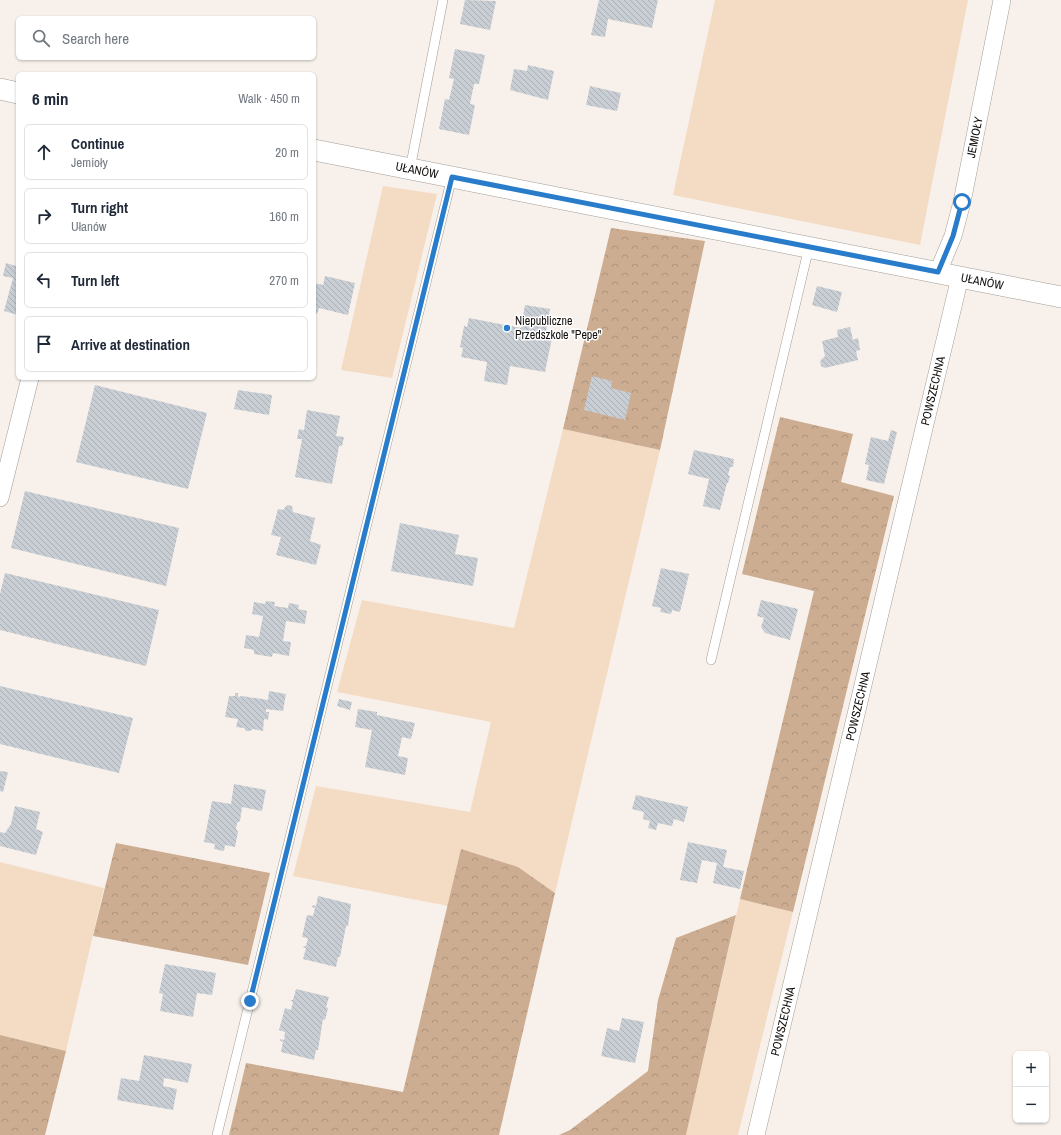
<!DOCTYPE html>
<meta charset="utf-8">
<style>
:root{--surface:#fff;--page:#f6f6f7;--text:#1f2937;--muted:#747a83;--line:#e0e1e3}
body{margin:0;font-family:"Archivo Narrow",sans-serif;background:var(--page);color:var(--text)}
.controls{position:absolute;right:12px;bottom:12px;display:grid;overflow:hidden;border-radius:6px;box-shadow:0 1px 3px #0004}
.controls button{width:36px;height:36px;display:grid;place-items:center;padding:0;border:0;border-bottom:1px solid var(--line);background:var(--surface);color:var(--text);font:20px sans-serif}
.stop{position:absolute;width:12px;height:12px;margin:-9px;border:3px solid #297cca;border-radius:50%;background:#fff}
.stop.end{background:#297cca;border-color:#fff;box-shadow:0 1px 4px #0008}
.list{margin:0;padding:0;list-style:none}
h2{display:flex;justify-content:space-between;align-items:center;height:52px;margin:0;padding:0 16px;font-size:17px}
h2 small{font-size:13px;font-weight:400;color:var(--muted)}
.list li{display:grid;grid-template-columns:26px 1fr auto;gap:12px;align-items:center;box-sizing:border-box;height:56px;margin:0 8px 8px;padding:0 8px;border:1px solid var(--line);border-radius:6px}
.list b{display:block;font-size:15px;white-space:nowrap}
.list p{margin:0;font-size:13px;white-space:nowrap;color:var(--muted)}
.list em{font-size:13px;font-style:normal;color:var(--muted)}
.icon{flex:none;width:22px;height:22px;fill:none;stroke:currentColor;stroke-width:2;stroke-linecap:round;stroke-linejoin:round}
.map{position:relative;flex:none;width:1061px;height:1135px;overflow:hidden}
.search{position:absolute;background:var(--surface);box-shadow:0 1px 3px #0004;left:16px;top:16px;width:300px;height:44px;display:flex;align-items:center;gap:10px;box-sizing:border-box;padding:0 14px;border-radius:6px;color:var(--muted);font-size:15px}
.panel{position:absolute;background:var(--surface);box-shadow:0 1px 3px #0004;left:16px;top:72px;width:300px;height:308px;border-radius:6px}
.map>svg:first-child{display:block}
.green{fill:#f4dbc4}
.forest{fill:url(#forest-crowns)}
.building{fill:url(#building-back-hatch)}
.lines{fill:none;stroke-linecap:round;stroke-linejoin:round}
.service-casing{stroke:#a29c96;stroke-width:10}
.minor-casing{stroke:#a29c96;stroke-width:18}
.tertiary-casing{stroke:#a29c96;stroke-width:22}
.service{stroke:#fff;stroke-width:9}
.minor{stroke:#fff;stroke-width:17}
.tertiary{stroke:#fff;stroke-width:21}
.route{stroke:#297cca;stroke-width:5}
.poi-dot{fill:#297cca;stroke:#fff;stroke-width:1.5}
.labels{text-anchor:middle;stroke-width:3;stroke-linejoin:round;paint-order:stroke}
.street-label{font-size:12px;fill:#110e0c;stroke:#fff}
.poi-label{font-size:12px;fill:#110e0c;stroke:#fff;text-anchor:start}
</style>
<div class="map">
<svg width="1061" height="1135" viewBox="0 0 1061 1135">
<defs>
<pattern id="forest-crowns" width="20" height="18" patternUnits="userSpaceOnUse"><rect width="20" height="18" fill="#cdad91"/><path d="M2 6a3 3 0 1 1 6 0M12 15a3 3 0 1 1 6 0" fill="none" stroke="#af947c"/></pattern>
<pattern id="building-back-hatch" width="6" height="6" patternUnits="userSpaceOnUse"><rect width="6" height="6" fill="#c8ced4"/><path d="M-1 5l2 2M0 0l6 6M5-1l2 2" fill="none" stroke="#abb0b5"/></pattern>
</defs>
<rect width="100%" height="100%" fill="#f8f1eb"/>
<path class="green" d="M715,0H968L920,245L673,195Z
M383,186L437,194L392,378L341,370Z
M563,429L660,450L555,893L518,867L461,850L448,906L293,876L316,786L470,812L491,722L337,692L362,600L514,628Z
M0,862L104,888L66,1051L0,1035Z
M740,899L793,912L738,1135H686Z"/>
<path class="forest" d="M611,228L705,241L660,450L563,429Z
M780,417L853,434L841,482L894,496L793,912L740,899L814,591L742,574Z
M116,843L270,873L248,965L93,936Z
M461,849L518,867L555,893L499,1135H229L246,1063L403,1092Z
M736,915L686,1135H559L570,1130L648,1071L658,1000L676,938Z
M0,1035L66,1051L45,1135H0Z"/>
<path class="building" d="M465,0L496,1L490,30L460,24Z
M599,0H658L652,28L608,19L605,37L591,35Z
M455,49L485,55L479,84H474L470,104L475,105L469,135L439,129L445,99L449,100L454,79L449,78Z
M528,65L554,71L548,100L510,90L514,69L527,71Z
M590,86L621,93L617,111L586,105Z
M18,260V315L4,311L13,278L3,276L6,263L16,266Z
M325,276L355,283L348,315L319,308L317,314L314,313V283L323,285Z
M817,286L842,292L837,312L812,305Z
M525,305L550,309L546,332L553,333L545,372L510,366L507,385L484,381L487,362L461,357L463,348L460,347L464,326L467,327L469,318L521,328Z
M850,327L853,340L858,338L860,350L856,351L858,360L825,368L821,366L820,361L825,356L822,341L838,337L837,330Z
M592,376L612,381L611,388L631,393L625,420L584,410Z
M95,385L207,413L188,489L76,462Z
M238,390L272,395L269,415L234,409Z
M307,410L340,416L336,436L344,437L342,446H339L332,484L295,477L302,439H297L299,429L304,430Z
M891,430L897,432L884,484L866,480L869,465L865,464L871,437L888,441Z
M694,450L734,459L733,467H730L728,475L730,476L728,483H727L720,510L703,506L709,479L688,474Z
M25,491L179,528L166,586L11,548Z
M287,505L292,506L293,512L315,518L310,541L321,545L316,565L276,555L281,537L271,535L278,509L283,510Z
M400,523L459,535L455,554L478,558L473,586L391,571Z
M661,568L689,574L680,612L672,610L671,614L660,612L661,608L652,606Z
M5,573L159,610L146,666L0,630V594Z
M761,600L798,609L790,640L765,633L761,627L764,618L757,616Z
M266,601L275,602L274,606L288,608L289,603L299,605L298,609L307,611L305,624L286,621L283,641L291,642L289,656L273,653L272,657L254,654V650L244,648L246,635L259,637L263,616L252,614L254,602L265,604Z
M0,686L133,718L119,773L0,744Z
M269,691L286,694L283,711L266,709V712H269L268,720L264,719L263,731L253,729L250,731H246L244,728L236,727L238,719L225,717L229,696H235V693H238V697L242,696L268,700Z
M339,699L352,702L350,710L337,706Z
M358,709L377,712V715L415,723L411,739L402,737L398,756L408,758L405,775L365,767L372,730L355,727Z
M0,771L8,772L3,792L0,791Z
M234,784L266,790L262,811L242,807L240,821L237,823L236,829L238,832L235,847L225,845L224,851L214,849L215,844L204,842L212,801L231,804Z
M636,795L688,807L684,822L674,819L672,826L658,823L656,830L648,828L650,821L643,819L644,812L632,809Z
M15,806L40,812L36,829L43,832L36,855L0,846V832L5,833L11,824Z
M688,842L727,850L723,867L744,871L740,889L713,883L717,863L702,860L697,883L680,880Z
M318,896L351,904L348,926H346L340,957H338L336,967L303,959L306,948L302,947L306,946L308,938L302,937L307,915L313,916L315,908L312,907L313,905L316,906Z
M165,964L216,973L212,995L197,993L193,1017L160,1011L163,994L159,993Z
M296,989L329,997L326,1007L328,1008L325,1020L323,1019L318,1050H316L314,1060L281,1052L283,1042L280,1041V1039L284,1040L285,1032L279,1030L285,1008L291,1010L293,1002L290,1000H293Z
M622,1018L644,1022L635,1063L601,1056L607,1028L619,1031Z
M144,1055L192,1064L188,1083L164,1078L163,1086L177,1089L173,1110L117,1100L121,1078L139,1081Z"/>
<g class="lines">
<g class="service-casing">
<path id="service" d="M410,169L443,0
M711,660L809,247
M217,1135L452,177"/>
</g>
<g class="minor-casing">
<g id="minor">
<path id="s1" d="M938,272L953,236L962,202L1002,0"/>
<path d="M0,498L30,378"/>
<path id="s2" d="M756,1135L960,277"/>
</g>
</g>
<g class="tertiary-casing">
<g id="tertiary">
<path d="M0,89L18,93"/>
<path id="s3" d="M314,150L1061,297"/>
</g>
</g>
<use href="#service" class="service"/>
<use href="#minor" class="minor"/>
<use href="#tertiary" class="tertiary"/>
</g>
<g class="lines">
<path class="route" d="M250,1001L452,177L938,272L953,236L962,202"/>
</g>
<circle class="poi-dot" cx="507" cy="328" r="4"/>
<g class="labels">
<g class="street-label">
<text dy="4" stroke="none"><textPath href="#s1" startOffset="140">JEMIOŁY</textPath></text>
<text dy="4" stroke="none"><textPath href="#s3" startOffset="105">UŁANÓW</textPath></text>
<text dy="4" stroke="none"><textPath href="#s3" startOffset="681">UŁANÓW</textPath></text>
<text dy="4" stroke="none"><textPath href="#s2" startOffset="765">POWSZECHNA</textPath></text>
<text dy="4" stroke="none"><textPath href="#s2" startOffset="441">POWSZECHNA</textPath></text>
<text dy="4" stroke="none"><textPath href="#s2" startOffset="117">POWSZECHNA</textPath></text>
</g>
<g class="poi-label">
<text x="515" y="325">Niepubliczne<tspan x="515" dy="14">Przedszkole "Pepe"</tspan></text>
</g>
</g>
</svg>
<div class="controls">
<button>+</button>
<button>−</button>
</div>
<div class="stop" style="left:962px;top:202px"></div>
<div class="stop end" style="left:250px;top:1001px"></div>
<div class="search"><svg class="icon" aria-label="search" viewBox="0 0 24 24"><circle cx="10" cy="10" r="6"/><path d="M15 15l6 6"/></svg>Search here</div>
<section class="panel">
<h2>6 min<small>Walk · 450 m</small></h2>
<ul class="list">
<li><svg class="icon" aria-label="ahead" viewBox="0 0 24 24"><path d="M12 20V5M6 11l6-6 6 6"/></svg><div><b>Continue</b><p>Jemioły</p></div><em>20 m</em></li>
<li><svg class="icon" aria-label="right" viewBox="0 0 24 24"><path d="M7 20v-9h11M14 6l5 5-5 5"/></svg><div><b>Turn right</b><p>Ułanów</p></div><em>160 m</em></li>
<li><svg class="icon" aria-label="left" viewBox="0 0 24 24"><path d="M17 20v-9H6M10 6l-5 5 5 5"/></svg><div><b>Turn left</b></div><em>270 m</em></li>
<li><svg class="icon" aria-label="arrive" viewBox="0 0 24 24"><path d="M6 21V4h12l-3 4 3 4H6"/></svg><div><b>Arrive at destination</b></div></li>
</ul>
</section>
</div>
